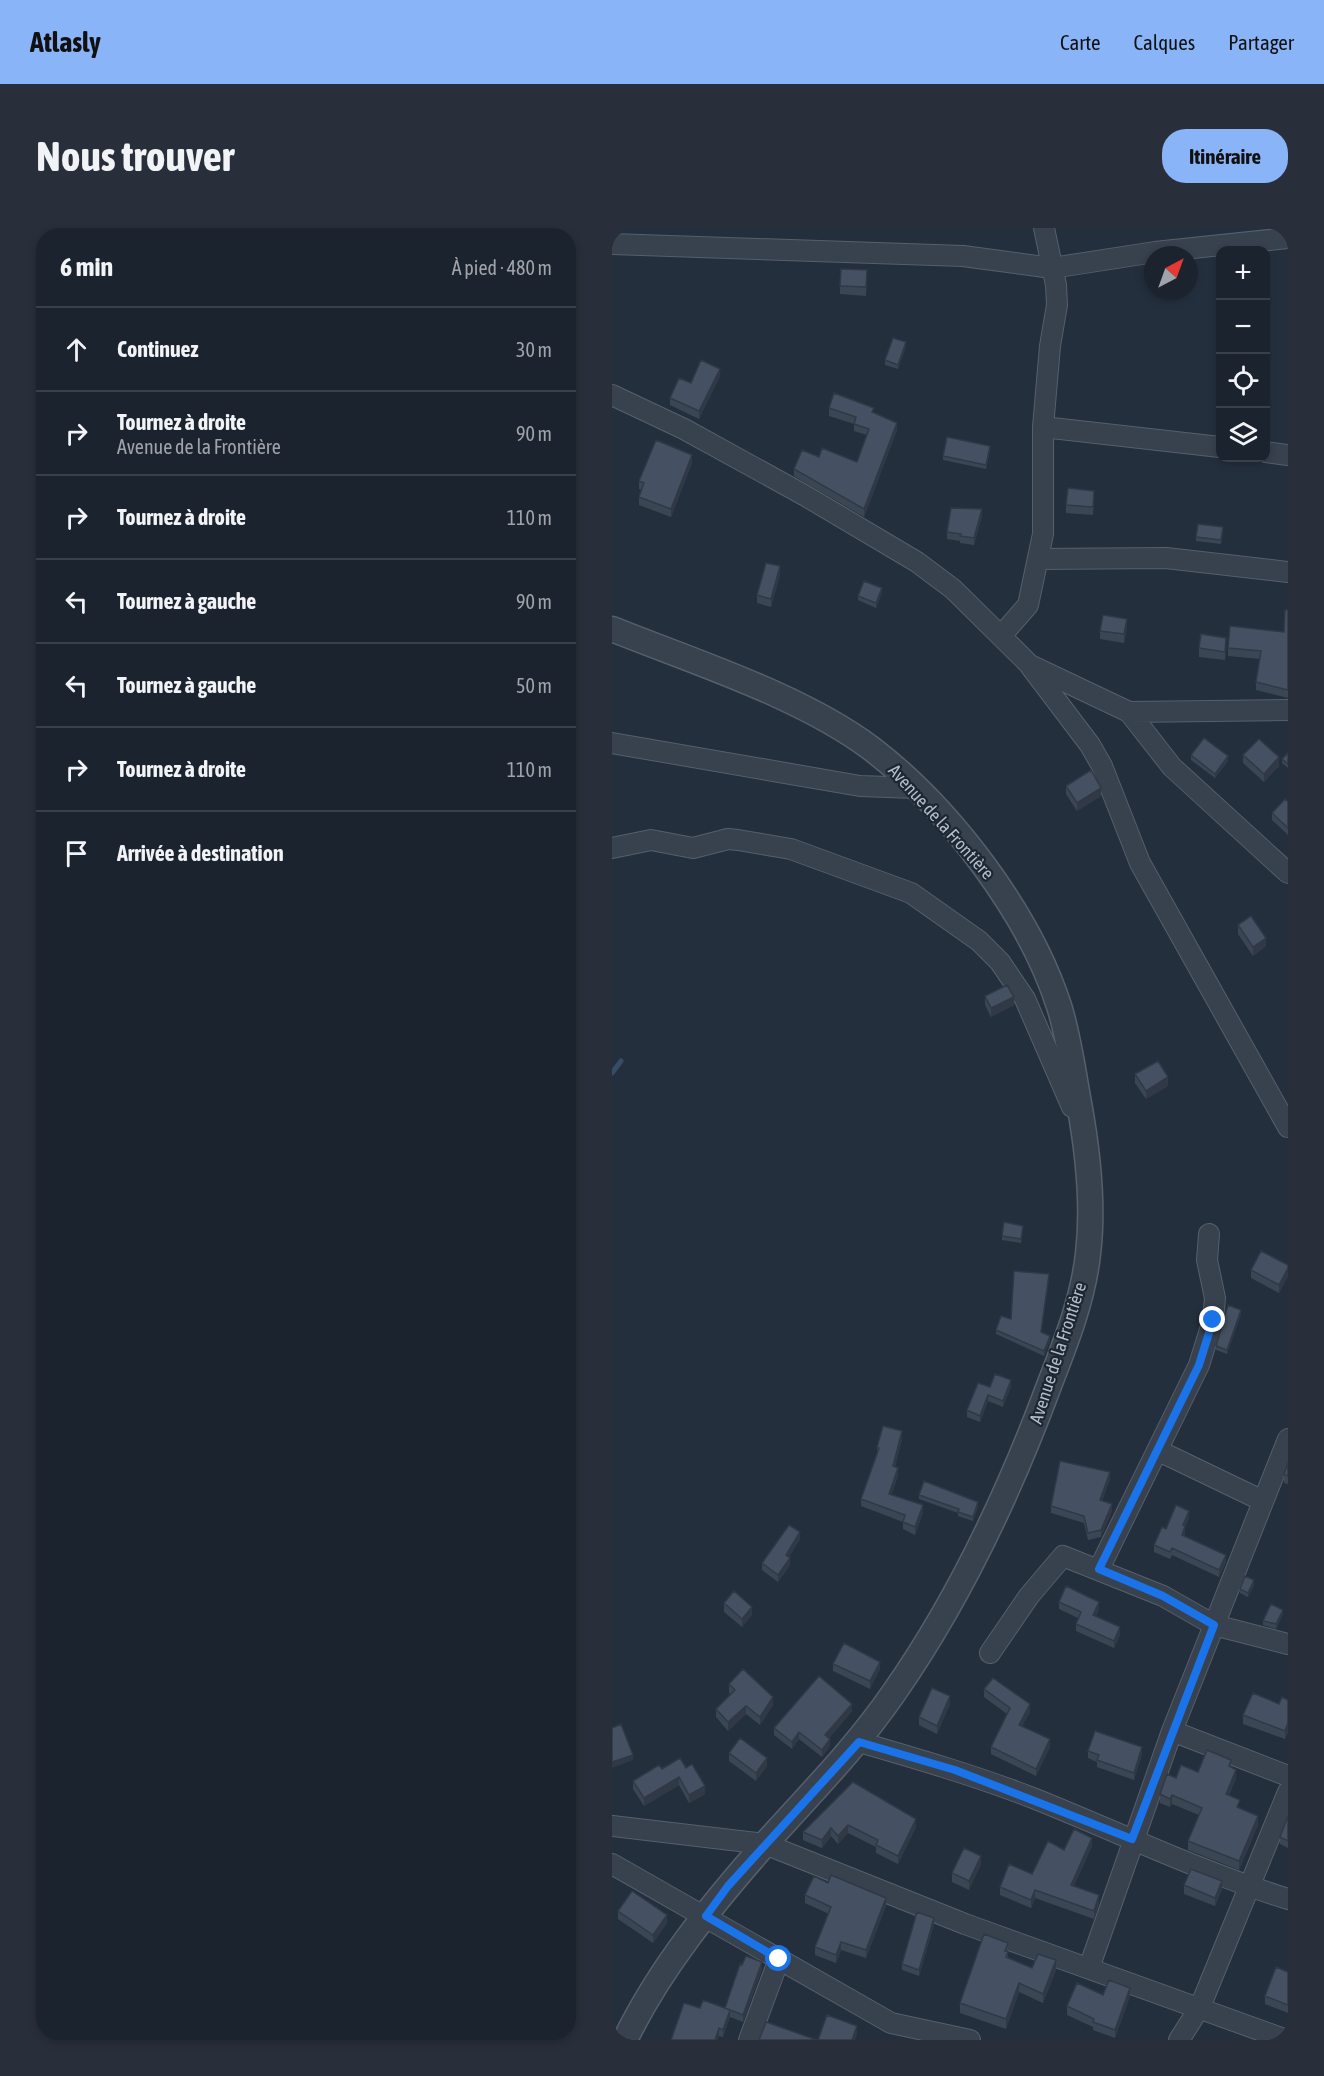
<!DOCTYPE html>
<html lang="fr">
<meta charset="utf-8">
<style>
:root{--surface:#1b232e;--page:#282f3a;--text:#f1f3f6;--muted:#a0a4aa;--line:#39404a;--accent:#8ab4f8}
body{margin:0;font-family:"Asap Condensed",sans-serif;background:var(--page);color:var(--text)}
.controls{position:absolute;right:18px;top:18px;display:grid;overflow:hidden;border-radius:12px;box-shadow:0 3px 9px #0003}
.controls button{width:54px;height:54px;display:grid;place-items:center;padding:0;border:0;border-bottom:2px solid var(--line);background:var(--surface);color:var(--text);font:30px sans-serif}
.compass{position:absolute;left:532px;top:18px;width:54px;height:54px;border-radius:50%;background:var(--surface);box-shadow:0 3px 9px #0003;rotate:41deg}
.stop{position:absolute;width:18px;height:18px;margin:-14px;border:4px solid #1a73e8;border-radius:50%;background:#fff}
.stop.end{background:#1a73e8;border-color:#fff;box-shadow:0 2px 6px #0008}
.list{margin:0;padding:0;list-style:none}
h2{display:flex;justify-content:space-between;align-items:center;height:78px;margin:0;padding:0 24px;font-size:26px}
h2 small{font-size:20px;font-weight:400;color:var(--muted)}
.list li{display:grid;grid-template-columns:39px 1fr auto;gap:18px;align-items:center;box-sizing:border-box;height:84px;padding:0 24px;border-top:2px solid var(--line)}
.list b{display:block;font-size:22px;white-space:nowrap}
.list p{margin:0;font-size:20px;white-space:nowrap;color:var(--muted)}
.list em{font-size:20px;font-style:normal;color:var(--muted)}
.icon{flex:none;width:33px;height:33px;fill:none;stroke:currentColor;stroke-width:2;stroke-linecap:round;stroke-linejoin:round}
.map{position:relative;flex:none;width:676px;height:1812px;overflow:hidden;border-radius:24px}
header{display:flex;align-items:center;gap:36px;box-sizing:border-box;height:84px;padding:0 30px;background:var(--accent);color:#111}
header strong{font-size:28px}
nav{display:flex;gap:33px;margin-inline-start:auto;font-size:21px}
.intro{display:flex;align-items:center;justify-content:space-between;box-sizing:border-box;height:144px;padding:0 36px}
h1{margin:0;font-size:42px}
.button{padding:15px 27px;border-radius:24px;background:var(--accent);color:#111;font-size:21px;font-weight:700}
main{display:flex;gap:36px;padding:0 36px}
aside{flex:1;background:var(--surface);border-radius:24px;box-shadow:0 3px 9px #0003}
.map>svg:first-child{display:block}
.lines{fill:none;stroke-linecap:round;stroke-linejoin:round}
.stream{stroke:#394c67;stroke-width:5}
.minor-casing{stroke:#565f6c;stroke-width:22}
.tertiary-casing{stroke:#565f6c;stroke-width:27}
.minor{stroke:#38414e;stroke-width:20}
.tertiary{stroke:#38414e;stroke-width:24}
.wall{fill:#3b4654}
.shaded-wall{fill:#303945}
.building{fill:#455162;stroke:#303945;stroke-width:1.5}
.route{stroke:#1a73e8;stroke-width:8}
.labels{text-anchor:middle;stroke-width:4.5;stroke-linejoin:round;paint-order:stroke}
.street-label{font-size:18px;fill:#b4bcc9;stroke:#1d2633}
</style>
<header>
<strong>Atlasly</strong>
<nav><a>Carte</a><a>Calques</a><a>Partager</a></nav>
</header>
<div class="intro"><h1>Nous trouver</h1><a class="button">Itinéraire</a></div>
<main>
<aside>
<h2>6 min<small>À pied · 480 m</small></h2>
<ul class="list">
<li><svg class="icon" aria-label="ahead" viewBox="0 0 24 24"><path d="M12 20V5M6 11l6-6 6 6"/></svg><div><b>Continuez</b></div><em>30 m</em></li>
<li><svg class="icon" aria-label="right" viewBox="0 0 24 24"><path d="M7 20v-9h11M14 6l5 5-5 5"/></svg><div><b>Tournez à droite</b><p>Avenue de la Frontière</p></div><em>90 m</em></li>
<li><svg class="icon" aria-label="right" viewBox="0 0 24 24"><path d="M7 20v-9h11M14 6l5 5-5 5"/></svg><div><b>Tournez à droite</b></div><em>110 m</em></li>
<li><svg class="icon" aria-label="left" viewBox="0 0 24 24"><path d="M17 20v-9H6M10 6l-5 5 5 5"/></svg><div><b>Tournez à gauche</b></div><em>90 m</em></li>
<li><svg class="icon" aria-label="left" viewBox="0 0 24 24"><path d="M17 20v-9H6M10 6l-5 5 5 5"/></svg><div><b>Tournez à gauche</b></div><em>50 m</em></li>
<li><svg class="icon" aria-label="right" viewBox="0 0 24 24"><path d="M7 20v-9h11M14 6l5 5-5 5"/></svg><div><b>Tournez à droite</b></div><em>110 m</em></li>
<li><svg class="icon" aria-label="arrive" viewBox="0 0 24 24"><path d="M6 21V4h12l-3 4 3 4H6"/></svg><div><b>Arrivée à destination</b></div></li>
</ul>
</aside>
<div class="map">
<svg width="676" height="1812" viewBox="0 0 676 1812">
<rect width="100%" height="100%" fill="#242f3e"/>
<g class="lines">
<path class="stream" d="M0,845L9,833"/>
<g class="minor-casing">
<path id="minor" d="M0,16L351,28L440,40L543,24L676,10
M0,167L72,201L192,267L305,334L341,361L418,437L517,484L560,539L676,645
M431,199L608,219
M654,224L676,227
M426,331L554,330L676,344
M389,408L416,377L431,306V199L438,118L445,77L444,57L432,0
M419,439L478,517L490,538L528,635L676,899
M517,484L676,482
M0,515L248,558L304,560
M0,620L39,612L81,620L116,611L126,612L179,621L299,665L367,713L388,734L413,771L460,879
M547,1223L651,1273
M487,1341L587,1137L601,1092L603,1070L595,1032L597,1006
M378,1425L417,1368L451,1328L551,1368L602,1397L676,1416
M560,1503L676,1548
M247,1514C306,1531 364,1548 421,1570C506,1604 589,1644 676,1671
M0,1598L153,1616L353,1696L675,1812
M0,1636L279,1795L358,1812
M477,1740L560,1503L676,1211
M137,1812L167,1731
M567,1812L588,1779L676,1564"/>
</g>
<g class="tertiary-casing">
<path id="tertiary" d="M0,401C82,434 190,468 260,521C338,581 417,685 447,778C457,809 461,843 467,875C476,924 482,976 476,1026C471,1071 454,1114 438,1155C398,1263 347,1372 281,1466C243,1521 197,1567 153,1616C101,1675 47,1741 13,1812"/>
</g>
<use href="#minor" class="minor"/>
<use href="#tertiary" class="tertiary"/>
</g>
<path class="wall" d="M255,51L254,68L228,66V58Z
M294,118L286,141L273,137V132Z
M108,148L87,191L58,177V170Z
M217,180L262,185L285,202L252,289L182,248V241L207,229L245,234L255,207L242,203V196L217,188Z
M378,222L374,241L331,232V228Z
M80,235L59,289L27,277V269L30,262L27,261V253Z
M482,271L481,287L454,285V277Z
M370,288L362,317L348,315V313L335,311V304Z
M611,303L609,316L584,313V309Z
M168,347L159,379L145,375V367Z
M270,364L264,380L246,372V368Z
M676,382V470L644,462V454L648,431L616,428V420L672,404Z
M515,399L512,415L488,411V403Z
M614,418L613,432L587,429V420Z
M676,525V540L670,535V531Z
M579,527L616,533L603,550L579,532Z
M631,527L667,538L652,554L631,535Z
M454,558L489,568L465,583L454,566Z
M676,574V607L660,592V585Z
M626,697L654,718L641,728L626,706Z
M373,768L402,777L379,789L373,777Z
M523,846L556,858L534,871L523,855Z
M411,1002L409,1015L390,1012V1008Z
M676,1037V1048L667,1065L639,1050V1042Z
M437,1050L429,1105L438,1112L432,1128L384,1106V1102L399,1091Z
M629,1086L615,1126L604,1122V1118Z
M378,1159H399L391,1179L376,1173L368,1194L355,1189V1182Z
M290,1211L283,1239L286,1248L279,1267L311,1284L303,1307L291,1301V1294L249,1278V1271L265,1225V1219Z
M676,1235V1256L672,1255V1246Z
M498,1251L490,1273L500,1283L489,1309L476,1312L472,1295L439,1285V1278Z
M307,1267L366,1278L361,1293L346,1288V1285L307,1271Z
M577,1290L573,1298V1306L572,1308L614,1334L607,1349L560,1327L558,1331L542,1324V1317L554,1301Z
M188,1311L177,1329L178,1337L166,1354L150,1342V1335Z
M642,1357L636,1369L628,1365V1361Z
M447,1374L487,1381L484,1388L508,1407L502,1420L464,1403V1396L466,1390L447,1381Z
M112,1375L140,1387L130,1399L112,1384Z
M671,1386L664,1401L651,1397V1393Z
M221,1436L268,1441L258,1461L221,1443Z
M117,1456L161,1477L148,1497L134,1486L116,1503L104,1489V1481L119,1466L117,1465Z
M372,1461L418,1484L410,1498L438,1519L424,1548L379,1526V1519L395,1486L372,1469Z
M676,1472V1504L673,1511L631,1496V1487Z
M338,1476L325,1506L307,1497V1489Z
M240,1483L217,1510L218,1518L210,1529L187,1511L180,1521L162,1507V1500Z
M476,1523L530,1526L522,1552L485,1539V1534L476,1530Z
M117,1525L155,1538L144,1553L117,1533Z
M619,1539L624,1550L617,1567L628,1581L646,1597L627,1642L576,1622V1613L587,1587L560,1576L558,1579L548,1575V1566L564,1550L586,1544Z
M74,1540L93,1566L77,1575L67,1557L32,1578L21,1561V1553L50,1541Z
M241,1554L304,1599L286,1636L264,1625V1619L236,1605L226,1616L219,1608L210,1620L191,1612V1604Z
M676,1588V1620L668,1616V1609Z
M480,1618L462,1658L487,1675L482,1691L423,1670L419,1680L388,1667V1659L420,1646L452,1622Z
M369,1636L357,1662L340,1654V1645Z
M216,1655L274,1678L254,1730L229,1722L224,1735L203,1727V1719L217,1686L193,1675V1667Z
M572,1657L610,1661L603,1678L572,1666Z
M6,1683L55,1695L41,1715L6,1691Z
M322,1696L307,1748L290,1742V1736Z
M396,1715V1730L420,1740L444,1742L431,1775L407,1764L394,1801L348,1785V1775Z
M150,1741L131,1794L118,1789L111,1809L107,1808L105,1812H59L88,1780H113Z
M676,1744V1785L653,1776V1768Z
M491,1767L518,1768L503,1810L481,1802V1799L455,1787V1778Z"/>
<path class="shaded-wall" d="M294,114V118L286,141V137Z
M108,141V148L87,191V183Z
M285,195V202L252,289V281Z
M80,227V235L59,289V281Z
M370,281V288L362,317V310Z
M168,338V347L159,379V371Z
M270,360V364L264,380V375Z
M515,391V399L512,415V406Z
M616,528V533L603,550V546Z
M667,529V538L652,554V546Z
M489,560V568L465,583V575Z
M654,710V718L641,728V719Z
M402,769V777L379,789V780Z
M556,849V858L534,871V863Z
M676,1040V1048L667,1065V1057Z
M629,1082V1086L615,1126V1122Z
M438,1108V1112L432,1128V1123Z
M399,1152V1159L391,1179V1173Z
M376,1167V1173L368,1194V1188Z
M290,1203V1211L281,1246V1238Z
M286,1240V1248L277,1274V1266Z
M498,1244V1251L488,1279V1272Z
M366,1274V1278L361,1293V1289Z
M500,1276V1283L489,1309V1302Z
M311,1277V1284L303,1307V1299Z
M577,1283V1290L571,1304V1297Z
M573,1298V1306L570,1314V1307Z
M188,1304V1311L174,1334V1327Z
M614,1327V1334L607,1349V1342Z
M178,1330V1337L166,1354V1347Z
M642,1352V1357L636,1369V1365Z
M487,1374V1381L481,1394V1387Z
M140,1379V1387L130,1399V1391Z
M671,1382V1386L664,1401V1396Z
M508,1399V1407L502,1420V1413Z
M268,1434V1441L258,1461V1453Z
M338,1468V1476L325,1506V1498Z
M161,1469V1477L148,1497V1489Z
M240,1476V1483L213,1514V1507Z
M418,1476V1484L407,1505V1497Z
M134,1478V1486L116,1503V1494Z
M676,1495V1504L673,1511V1503Z
M187,1504V1511L180,1521V1514Z
M218,1511V1518L210,1529V1522Z
M438,1511V1519L424,1548V1541Z
M530,1519V1526L522,1552V1545Z
M21,1527V1532L0,1540V1534Z
M155,1530V1538L144,1553V1545Z
M624,1542V1550L614,1574V1566Z
M67,1549V1557L32,1578V1570Z
M93,1558V1566L77,1575V1567Z
M560,1567V1576L558,1579V1571Z
M646,1588V1597L627,1642V1633Z
M304,1591V1599L286,1636V1628Z
M236,1597V1605L226,1616V1608Z
M219,1600V1608L210,1620V1612Z
M480,1610V1618L459,1665V1657Z
M369,1628V1636L357,1662V1653Z
M610,1653V1661L603,1678V1670Z
M423,1662V1670L419,1680V1672Z
M487,1667V1675L482,1691V1683Z
M274,1670V1678L254,1730V1722Z
M55,1687V1695L41,1715V1707Z
M322,1690V1696L307,1748V1742Z
M229,1714V1722L224,1735V1727Z
M444,1732V1742L431,1775V1766Z
M150,1734V1741L131,1794V1787Z
M407,1755V1764L394,1801V1791Z
M518,1760V1768L503,1810V1802Z
M118,1782V1789L111,1809V1802Z
M245,1798V1806L243,1812H240Z
M107,1800V1808L105,1812H103Z"/>
<path class="building" d="M620,20L645,22H620Z
M229,41L255,42L254,59L228,58Z
M281,110L294,114L286,137L273,132Z
M89,132L108,141L87,183L58,170L67,150L79,155Z
M222,165L262,180L260,184L285,195L252,281L182,241L190,222L207,229L210,220L245,234L257,201L242,196L244,189L217,180Z
M335,209L378,218L374,237L331,228Z
M44,212L80,227L59,281L27,269L32,255L27,253Z
M456,260L482,263L481,279L454,277Z
M339,280L370,281L362,310L348,308L349,306L335,304Z
M586,296L611,299L609,312L584,309Z
M154,335L168,338L159,371L145,367Z
M252,353L270,360L264,375L246,368Z
M673,382H676V462L644,454L649,423L616,420L618,398L672,404Z
M491,387L515,391L512,406L488,403Z
M589,406L614,410L613,424L587,420Z
M592,510L616,528L603,546L579,527Z
M647,511L667,529L652,546L631,527Z
M676,525V536L670,531Z
M479,542L489,560L465,575L454,558Z
M673,571L676,574V600L660,585Z
M639,688L654,710L641,719L626,697Z
M395,757L402,769L379,780L373,768Z
M546,833L556,849L534,863L523,846Z
M392,994L411,998L409,1011L390,1008Z
M649,1023L676,1037V1040L667,1057L639,1042Z
M402,1043L437,1046L429,1104L438,1108L432,1123L384,1102L389,1088L399,1091Z
M616,1077L629,1082L615,1122L604,1118Z
M383,1146L399,1152L391,1173L376,1167L368,1188L355,1182L366,1155L378,1159Z
M271,1198L290,1203L281,1238L286,1240L277,1266L311,1277L303,1299L291,1294L293,1287L249,1271L267,1220L265,1219Z
M448,1233L498,1244L488,1272L500,1276L489,1302L476,1305L472,1288L439,1278Z
M676,1235V1248L672,1246Z
M312,1253L366,1274L361,1289L346,1284L347,1281L307,1267Z
M564,1277L577,1283L571,1297L573,1298L570,1307L614,1327L607,1342L560,1320L558,1324L542,1317L550,1299L554,1301Z
M177,1297L188,1304L174,1327L178,1330L166,1347L150,1335Z
M633,1348L642,1352L636,1365L628,1361Z
M454,1358L487,1374L481,1387L508,1399L502,1413L464,1396L469,1384L447,1374Z
M122,1363L140,1379L130,1391L112,1375Z
M659,1376L671,1382L664,1396L651,1393Z
M232,1415L268,1434L258,1453L221,1436Z
M131,1441L161,1469L148,1489L134,1478L116,1494L104,1481L123,1462L117,1456Z
M207,1448L240,1476L213,1507L218,1511L210,1522L187,1504L180,1514L162,1500Z
M381,1450L418,1476L407,1497L438,1511L424,1541L379,1519L398,1480L372,1461Z
M320,1460L338,1468L325,1498L307,1489Z
M641,1465L667,1476L670,1469L676,1472V1495L673,1503L631,1487Z
M9,1496L21,1527L0,1534V1500Z
M483,1503L530,1519L522,1545L485,1532L487,1527L476,1523Z
M128,1510L155,1530L144,1545L117,1525Z
M595,1522L619,1532L617,1538L624,1542L614,1566L628,1572L625,1579L646,1588L627,1633L576,1613L590,1580L560,1567L558,1571L548,1566L555,1546L564,1550L569,1537L586,1544Z
M68,1530L74,1540L80,1536L93,1558L77,1567L67,1549L32,1570L21,1553L47,1537L50,1541Z
M241,1554L304,1591L286,1628L264,1617L266,1612L236,1597L226,1608L219,1600L210,1612L191,1604Z
M676,1588V1613L668,1609Z
M462,1601L480,1610L459,1657L487,1667L482,1683L423,1662L419,1672L388,1659L397,1636L420,1646L436,1613L452,1622Z
M352,1620L369,1628L357,1653L340,1645Z
M579,1641L610,1653L603,1670L572,1657Z
M219,1647L274,1670L254,1722L229,1714L224,1727L203,1719L219,1679L193,1667L202,1648L216,1655Z
M20,1663L55,1687L41,1707L6,1683Z
M305,1684L322,1690L307,1742L290,1736Z
M372,1706L396,1715L393,1723L396,1724L394,1729L420,1740L426,1726L444,1732L431,1766L407,1755L394,1791L348,1775Z
M134,1728L150,1734L131,1787L113,1780L128,1736L130,1737Z
M664,1739L676,1744V1777L653,1768Z
M497,1752L518,1760L503,1802L481,1794L482,1791L455,1778L465,1755L491,1767Z
M91,1772L118,1782L111,1802L107,1800L103,1812H59L72,1775L88,1780Z
M215,1787L245,1798L240,1812H206Z
M154,1794L205,1812H147Z"/>
<g class="lines">
<path class="route" d="M167,1731L94,1688L116,1658L247,1514L343,1542L520,1611L602,1397L551,1368L487,1341L587,1137L601,1092"/>
</g>
<g class="labels">
<g class="street-label">
<text transform="translate(329 594) rotate(48)" y="6">Avenue de la Frontière</text>
<text transform="translate(446 1125) rotate(-72)" y="6">Avenue de la Frontière</text>
</g>
</g>
</svg>
<div class="controls">
<button>+</button>
<button>−</button>
<button><svg class="icon" aria-label="locate" viewBox="0 0 24 24"><circle cx="12" cy="12" r="6"/><path d="M12 2v4M12 18v4M2 12h4M18 12h4"/></svg></button>
<button><svg class="icon" aria-label="layers" viewBox="0 0 24 24"><path d="M12 4l9 5-9 5-9-5zM3 14l9 5 9-5"/></svg></button>
</div>
<svg class="compass" viewBox="-18 -18 36 36"><path d="M0-13l5 13h-10z" fill="#e53935"/><path d="M0 13l5-13h-10z" fill="#a0a4aa"/></svg>
<div class="stop" style="left:167px;top:1731px"></div>
<div class="stop end" style="left:601px;top:1092px"></div>
</div>
</main>
